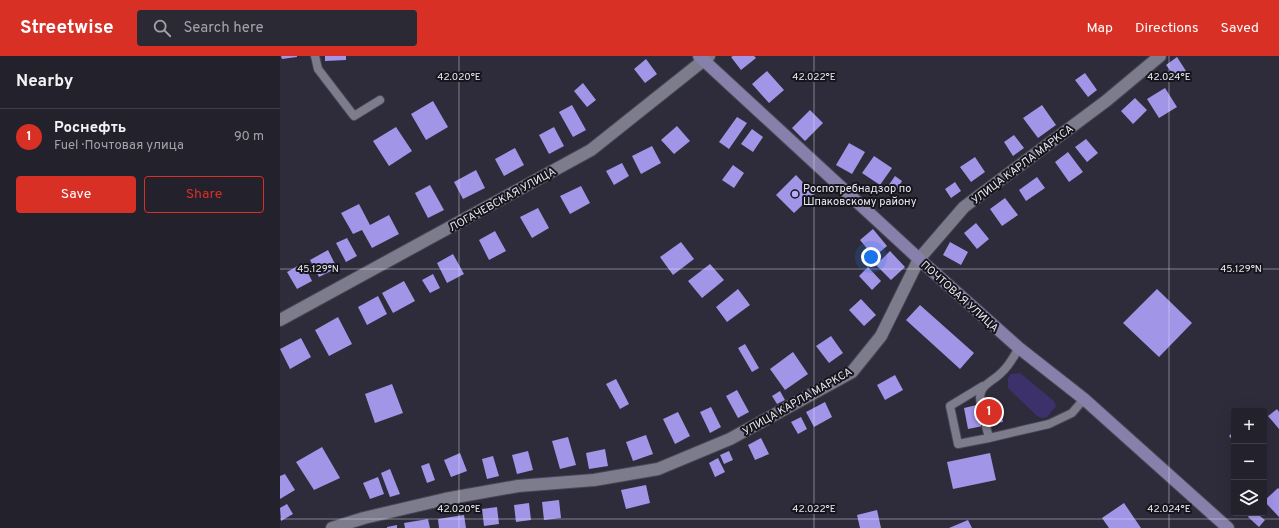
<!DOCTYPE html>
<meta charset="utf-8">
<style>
:root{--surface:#22212c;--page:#2a2934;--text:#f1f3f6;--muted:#a2a3a9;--line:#3f3e48;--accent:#d93025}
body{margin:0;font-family:Overpass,sans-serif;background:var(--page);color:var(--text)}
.controls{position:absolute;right:12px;bottom:12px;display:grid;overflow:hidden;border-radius:4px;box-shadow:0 4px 16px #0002}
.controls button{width:36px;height:36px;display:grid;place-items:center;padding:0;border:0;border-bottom:1px solid var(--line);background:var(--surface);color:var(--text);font:20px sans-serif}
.you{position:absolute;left:591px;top:201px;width:14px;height:14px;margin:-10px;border:3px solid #fff;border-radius:50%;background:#1a73e8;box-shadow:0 0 0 6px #1a73e833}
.badge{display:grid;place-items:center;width:26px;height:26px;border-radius:50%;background:var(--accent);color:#fff;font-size:13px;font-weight:700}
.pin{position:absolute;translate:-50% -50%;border:2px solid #fff;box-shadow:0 1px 4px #0006}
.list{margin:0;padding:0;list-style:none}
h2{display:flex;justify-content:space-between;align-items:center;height:52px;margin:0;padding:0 16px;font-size:17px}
h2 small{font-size:13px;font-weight:400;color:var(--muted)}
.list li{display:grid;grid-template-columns:26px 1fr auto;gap:12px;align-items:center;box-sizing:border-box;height:56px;padding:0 16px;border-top:1px solid var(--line)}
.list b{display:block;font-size:15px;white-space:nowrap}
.list p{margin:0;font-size:13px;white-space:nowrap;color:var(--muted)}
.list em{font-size:13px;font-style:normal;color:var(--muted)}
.actions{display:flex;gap:8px;padding:12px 16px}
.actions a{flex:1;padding:9px 0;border:1px solid var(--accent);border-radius:4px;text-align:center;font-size:14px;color:var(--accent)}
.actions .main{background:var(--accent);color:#fff}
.icon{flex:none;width:22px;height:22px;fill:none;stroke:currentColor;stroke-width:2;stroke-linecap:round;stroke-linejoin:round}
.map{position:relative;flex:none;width:999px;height:472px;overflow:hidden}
header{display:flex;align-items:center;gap:24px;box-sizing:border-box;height:56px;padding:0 20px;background:var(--accent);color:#fff}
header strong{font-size:19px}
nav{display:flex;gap:22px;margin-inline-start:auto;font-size:14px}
.search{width:280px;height:36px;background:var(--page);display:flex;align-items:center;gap:10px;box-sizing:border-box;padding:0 14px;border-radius:4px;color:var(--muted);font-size:15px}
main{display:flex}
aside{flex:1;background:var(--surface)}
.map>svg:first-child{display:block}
.green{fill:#3d316b}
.building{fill:#a195e8}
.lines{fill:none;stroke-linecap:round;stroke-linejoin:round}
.service-casing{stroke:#494754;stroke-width:10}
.minor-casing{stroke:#494754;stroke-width:14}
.secondary-casing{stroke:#494754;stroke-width:14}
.service{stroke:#7d7c8d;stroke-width:8}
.minor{stroke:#7d7c8d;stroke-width:12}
.secondary{stroke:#8680aa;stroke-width:12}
.ticks{fill:none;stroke:#e9e9f3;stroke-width:1;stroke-opacity:0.45}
.poi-dot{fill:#b6acf8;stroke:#16151c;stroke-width:1.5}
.labels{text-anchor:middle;stroke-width:4;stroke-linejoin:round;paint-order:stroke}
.street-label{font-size:11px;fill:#e9e9f3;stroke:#16151c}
.poi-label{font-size:11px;fill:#e9e9f3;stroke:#16151c;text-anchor:start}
.ticks-label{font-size:10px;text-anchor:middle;fill:#e9e9f3;stroke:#16151c;stroke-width:4;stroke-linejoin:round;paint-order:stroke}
</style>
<header>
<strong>Streetwise</strong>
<div class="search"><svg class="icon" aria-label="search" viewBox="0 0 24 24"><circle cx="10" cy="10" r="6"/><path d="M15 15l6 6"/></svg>Search here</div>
<nav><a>Map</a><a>Directions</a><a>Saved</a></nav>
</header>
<main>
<aside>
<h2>Nearby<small></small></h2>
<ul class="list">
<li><span class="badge">1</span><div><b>Роснефть</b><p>Fuel · Почтовая улица</p></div><em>90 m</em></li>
</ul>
<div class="actions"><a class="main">Save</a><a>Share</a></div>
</aside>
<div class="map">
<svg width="999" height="472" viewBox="0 0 999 472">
<rect width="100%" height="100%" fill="#2e2c3b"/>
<path class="green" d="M740,317L774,345L776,350L767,361L761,362L757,360L728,332V322L731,318Z"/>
<path class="building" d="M1,0H17V1L2,3Z
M45,0H66V4L45,5Z
M453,0H474L476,2L461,14L451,1Z
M897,1L906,15L896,22L886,9Z
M366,3L377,18L365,27L354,13Z
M487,15L504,34L489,47L472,28Z
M805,17L817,34L808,41L795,24Z
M303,27L316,44L307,51L294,35Z
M885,32L897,51L879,62L867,43Z
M855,42L867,54L853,68L841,55Z
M153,45L168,71L146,84L131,58Z
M292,49L306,74L293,81L279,56Z
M762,49L776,69L758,82L743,62Z
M530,54L543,67L525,85L512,72Z
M457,61L467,67L449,93L439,86Z
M397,70L410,85L394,98L381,84Z
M116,71L132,95L109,110L93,85Z
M274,71L284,90L269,98L259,79Z
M472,73L483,81L473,96L461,88Z
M734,79L744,92L733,100L724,86Z
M806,83L818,97L807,106L795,91Z
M569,87L585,96L572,118L556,109Z
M372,90L381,107L361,118L352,100Z
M235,92L244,109L224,120L215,103Z
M788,96L803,116L789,126L775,106Z
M594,100L612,112L600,129L582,117Z
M695,101L705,116L691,126L680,111Z
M342,107L349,120L334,129L326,115Z
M453,109L464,117L454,132L442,124Z
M196,114L205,132L183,143L174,126Z
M516,119L534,138L514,157L496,139Z
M615,120L622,125L614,138L606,133Z
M757,121L765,132L746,145L739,134Z
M675,126L681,135L671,142L665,133Z
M150,129L164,154L148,162L135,137Z
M301,130L310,147L290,158L280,140Z
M725,142L738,159L722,170L710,153Z
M79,148L90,169L109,159L119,178L92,192L82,174L73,178L61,157Z
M258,152L269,172L252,182L240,161Z
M696,167L709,183L697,193L684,177Z
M593,173L607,190L594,201L580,184Z
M215,175L226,195L209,204L199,184Z
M67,182L77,200L66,206L56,187Z
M401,186L414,203L393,219L380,201Z
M670,186L688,196L681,209L663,199Z
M48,194L57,212L39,221L30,204Z
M610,195L625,211L611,224L596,209Z
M173,198L184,218L167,227L157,207Z
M23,207L32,225L17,233L7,216Z
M430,208L444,224L422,242L408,225Z
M588,211L601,225L592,234L579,220Z
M153,218L160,232L150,237L142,224Z
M124,225L135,245L113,257L102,237Z
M458,233L470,249L447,266L436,251Z
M877,233L912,267L879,301L843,267Z
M98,240L107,258L87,269L78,251Z
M581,243L596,259L584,270L569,254Z
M640,249L694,297L680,313L626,264Z
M58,261L72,288L49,300L35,274Z
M551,280L563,297L549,307L536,290Z
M21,282L31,301L10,313L0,293Z
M465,288L479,312L472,316L458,292Z
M513,296L528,318L505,334L490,313Z
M615,319L623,334L605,344L597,329Z
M336,323L349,348L340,353L326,328Z
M112,328L123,357L95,367L85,338Z
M457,334L469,356L458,362L446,340Z
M500,335L505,344L497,348L492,340Z
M718,344L723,366L688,373L684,352Z
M545,346L552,361L534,371L526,356Z
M431,351L441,371L430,377L420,356Z
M997,353L999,356V373L988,360Z
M398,356L410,380L395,388L383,363Z
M521,361L527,373L518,378L511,366Z
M954,375V386L949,380Z
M366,379L373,398L353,405L346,386Z
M288,381L296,409L280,413L272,385Z
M481,382L489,398L475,404L468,389Z
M42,391L60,422L34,434L16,406Z
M325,393L328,410L309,413L306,397Z
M248,395L253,414L237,418L232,399Z
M449,395L453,404L444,408L440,399Z
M180,397L187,415L171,421L164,404Z
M710,397L716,424L673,433L667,406Z
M213,400L219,420L207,423L202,403Z
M438,402L445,416L435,421L429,407Z
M149,407L155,424L147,427L141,410Z
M110,413L120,438L110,441L101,417Z
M5,418L15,434L0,443V420Z
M98,421L104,438L90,443L83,427Z
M366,429L370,447L346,453L341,434Z
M998,432L999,433V461L984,445Z
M279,444L281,462L264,464L262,446Z
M249,447L251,464L236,466L234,449Z
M844,447L861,472H829L822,462Z
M7,448L13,458L1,465L0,452Z
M217,451L219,468L204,470L202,453Z
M597,454L601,472H580L577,459Z
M971,457H976L985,464L979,471L968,461Z
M184,459L186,472H159L158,463Z
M148,463L150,472H125L124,467Z
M688,464L692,472H669Z
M117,469V472H107V471Z"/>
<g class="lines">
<g class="service-casing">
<path id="service" d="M35,0L38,13L74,60L100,44
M703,330L670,350L678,388L709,382
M701,348C696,329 712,327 722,316C729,310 734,300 739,292
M706,370L709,382L769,368L792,357L804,343"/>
</g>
<g class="minor-casing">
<path id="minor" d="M0,264L311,94L429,0
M52,472L84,462L165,443L238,430L314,424L378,413L450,383L572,316L601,280L639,203L684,151L826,45L880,0"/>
</g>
<g class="secondary-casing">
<path id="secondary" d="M419,0L639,203L739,292L804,343L948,472"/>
</g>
<use href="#service" class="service"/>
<use href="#minor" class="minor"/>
<use href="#secondary" class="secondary"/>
</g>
<path class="ticks" d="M179,0V472M534,0V472M889,0V472M0,213H999M0,463H999"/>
<circle class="poi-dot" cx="515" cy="138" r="4"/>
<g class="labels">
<g class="street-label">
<text transform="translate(742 108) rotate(-37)" y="4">УЛИЦА КАРЛА МАРКСА</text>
<text transform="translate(222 143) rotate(-29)" y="4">ЛОГАЧЕВСКАЯ УЛИЦА</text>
<text transform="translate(680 240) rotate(42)" y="4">ПОЧТОВАЯ УЛИЦА</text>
<text transform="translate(517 345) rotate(-30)" y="4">УЛИЦА КАРЛА МАРКСА</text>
</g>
<g class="poi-label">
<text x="523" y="136">Роспотребнадзор по<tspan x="523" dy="13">Шпаковскому району</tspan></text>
</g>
</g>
<g class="ticks-label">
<text x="179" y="24">42.020°E</text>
<text x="534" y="24">42.022°E</text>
<text x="889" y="24">42.024°E</text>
<text x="38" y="216">45.129°N</text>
<text x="961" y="216">45.129°N</text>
<text x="179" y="456">42.020°E</text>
<text x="534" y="456">42.022°E</text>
<text x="889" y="456">42.024°E</text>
</g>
</svg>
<div class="controls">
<button>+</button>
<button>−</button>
<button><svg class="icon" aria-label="layers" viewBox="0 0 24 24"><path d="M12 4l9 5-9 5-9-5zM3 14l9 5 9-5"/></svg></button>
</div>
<div class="you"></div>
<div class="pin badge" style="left:709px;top:356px">1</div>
</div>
</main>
